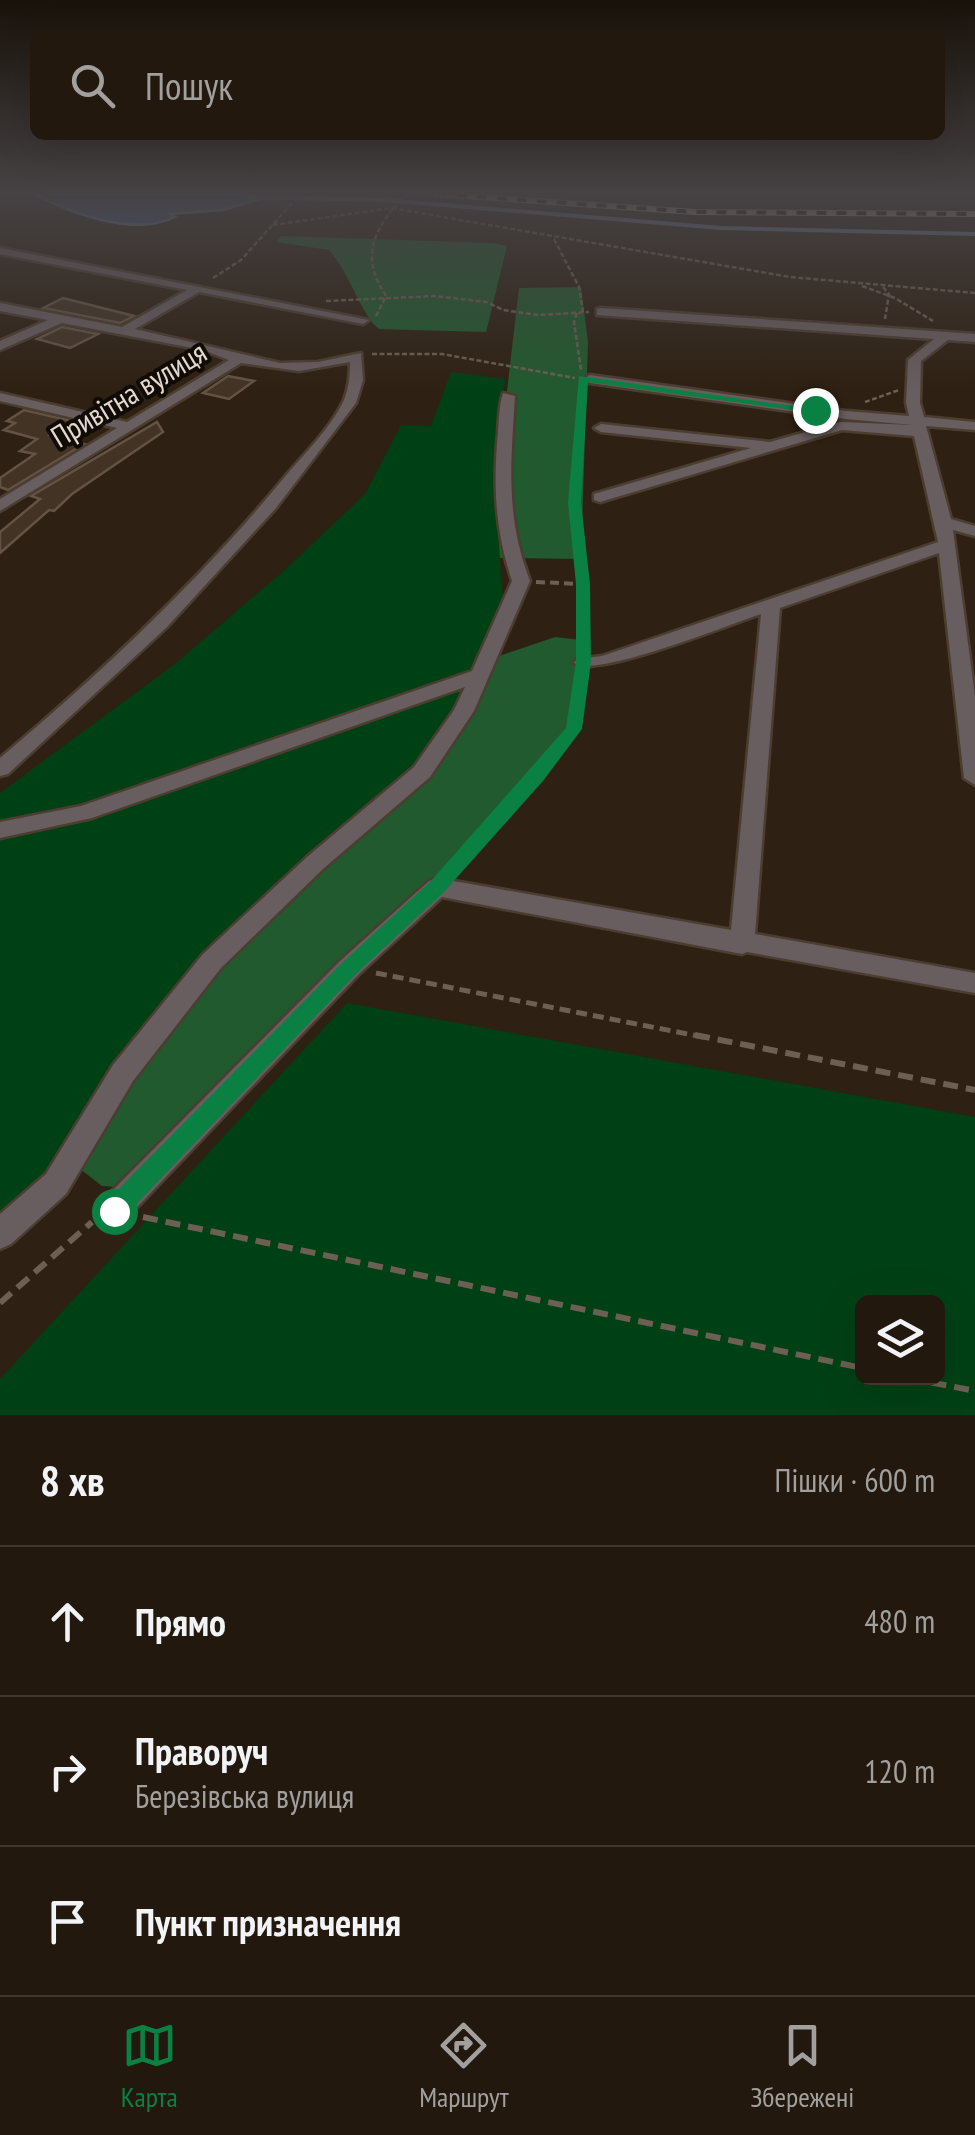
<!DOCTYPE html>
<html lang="uk">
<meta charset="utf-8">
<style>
:root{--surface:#22180e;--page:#2a2117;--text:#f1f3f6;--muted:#a2a09e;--line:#3f372e;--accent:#0b8043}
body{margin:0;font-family:"PT Sans Narrow",sans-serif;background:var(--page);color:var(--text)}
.controls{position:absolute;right:30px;bottom:30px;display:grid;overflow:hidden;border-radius:15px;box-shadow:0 10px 40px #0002}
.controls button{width:90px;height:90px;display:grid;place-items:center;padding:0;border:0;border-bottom:2px solid var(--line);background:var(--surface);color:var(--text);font:50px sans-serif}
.stop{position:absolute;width:30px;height:30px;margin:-22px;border:8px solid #0b8043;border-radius:50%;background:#fff}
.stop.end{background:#0b8043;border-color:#fff;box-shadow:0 2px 10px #0008}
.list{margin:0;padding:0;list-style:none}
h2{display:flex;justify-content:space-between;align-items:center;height:130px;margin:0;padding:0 40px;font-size:42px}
h2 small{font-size:32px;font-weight:400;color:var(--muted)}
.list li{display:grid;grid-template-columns:65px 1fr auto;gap:30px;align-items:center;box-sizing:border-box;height:150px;padding:0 40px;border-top:2px solid var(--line)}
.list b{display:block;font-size:38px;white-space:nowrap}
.list p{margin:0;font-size:32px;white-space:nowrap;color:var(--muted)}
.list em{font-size:32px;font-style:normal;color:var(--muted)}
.icon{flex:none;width:55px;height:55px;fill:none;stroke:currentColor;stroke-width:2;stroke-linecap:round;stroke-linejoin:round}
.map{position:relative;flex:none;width:975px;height:1415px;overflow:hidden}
.search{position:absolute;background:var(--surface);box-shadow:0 10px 40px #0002;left:30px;right:30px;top:30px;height:110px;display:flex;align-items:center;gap:25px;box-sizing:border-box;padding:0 35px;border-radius:15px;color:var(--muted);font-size:38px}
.sheet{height:580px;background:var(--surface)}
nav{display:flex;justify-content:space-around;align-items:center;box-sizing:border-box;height:140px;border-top:2px solid var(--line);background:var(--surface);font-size:28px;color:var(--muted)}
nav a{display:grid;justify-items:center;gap:5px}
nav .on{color:var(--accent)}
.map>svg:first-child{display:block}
.green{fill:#004015;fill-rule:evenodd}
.forest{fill:#215a2e}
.water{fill:#3e6498;stroke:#6f87a8;stroke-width:2.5}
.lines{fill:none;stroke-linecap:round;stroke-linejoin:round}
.stream{stroke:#6f87a8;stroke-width:4}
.building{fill:#433325;stroke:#645344;stroke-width:2.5}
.minor-casing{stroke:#4b3d30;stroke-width:5}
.path-far3{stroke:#6c5f53;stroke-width:2.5;stroke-dasharray:5 2.5;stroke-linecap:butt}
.path-far2{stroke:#6c5f53;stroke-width:4;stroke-dasharray:9 5;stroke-linecap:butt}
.path-far1{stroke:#6c5f53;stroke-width:5;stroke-dasharray:11 6;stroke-linecap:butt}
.path{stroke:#6c5f53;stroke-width:6;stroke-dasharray:15 8;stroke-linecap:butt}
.minor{fill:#685d5f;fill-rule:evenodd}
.rail-casing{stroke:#cfc4bb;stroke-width:6}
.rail{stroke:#110b06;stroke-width:4;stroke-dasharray:10;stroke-linecap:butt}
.route{fill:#0b8043}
.labels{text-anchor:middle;stroke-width:8;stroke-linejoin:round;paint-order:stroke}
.far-street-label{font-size:30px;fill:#e2d8cf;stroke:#110b06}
</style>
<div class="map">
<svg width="975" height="1415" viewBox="0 0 975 1415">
<rect width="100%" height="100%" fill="#2e2012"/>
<path class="green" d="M451,372L505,379L495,494L503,600L472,701L415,783L288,884L58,1196L0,1250V793L176,663L288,567L365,494L401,425L431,426Z
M347,1003L975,1117V1415H0V1379ZM862,1302H938V1378H862Z"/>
<path class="forest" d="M281,236L494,243L507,246L486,332L379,329C361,315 350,273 329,250L276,242Z
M581,287L588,342L581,559L500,558L495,494L519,288Z
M555,637L581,640L590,658L579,700L550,763L134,1188L102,1186L75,1165L122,1074L288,884L415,783L484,661Z"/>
<path class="water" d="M34,194H248L257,200L223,210L170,214L175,217C134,237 72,214 34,194Z"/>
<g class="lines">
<path class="stream" d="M248,197L384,200L721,228L975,234"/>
</g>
<path class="building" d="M63,298L134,316L120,323L43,308Z
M62,327L98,334L70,348L37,339Z
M228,376L254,381L229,399L203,393Z
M24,410L72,421L50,435L84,444L8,490L0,487V478L35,454L20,451L37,439L4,430L15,423L7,421Z
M157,422L163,432L72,494L54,511L49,510L0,553V532L40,499L31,496Z"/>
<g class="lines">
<g class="minor-casing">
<path id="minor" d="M0,248L369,320L363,324L199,292L135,329L280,363L318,362L361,353L363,380L356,403L276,508L167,627L8,774L0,776V758C102,672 199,581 283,479C304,454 330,429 344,400C349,387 350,376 350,362L299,371L241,363L0,511V499L117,428L0,401V393L127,422L229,360L203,350L62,323L0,350V341L48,320L0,311V303L122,327L187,290L0,254Z
M601,308L975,334V342L948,340L921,361L920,403L924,417L975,422V430L926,426L951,519L975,526V536L953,530L975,696V785L964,778L939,553L780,608L755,934L975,973V993L747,952L742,954L442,897L358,975L124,1221L113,1225L102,1221L98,1211L102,1201L340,961L429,881L437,878L731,930L761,614C731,624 594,679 574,663L577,659L602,656L938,542L914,436L842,430L600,502L594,500V494L751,448L601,432L594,428L601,424L770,442L841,422L912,425L846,419L590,383L583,379L590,375L846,411L909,416L906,403L908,360L934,339L597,315V309Z
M503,393L515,396C511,464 505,515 530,581L474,711L430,777L323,869L221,968L133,1081L66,1194L11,1244L0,1249V1214L46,1174L113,1065L203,954L307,857L414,767L454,710L465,687L92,818L0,838V822L81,806L472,671L512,581C495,530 493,485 498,432C499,419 499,405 503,393Z"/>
</g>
<path class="path-far3" d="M273,225L391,208L790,277L975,293
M554,239L579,287L583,312
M213,278L241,260L300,194
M862,286L895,298L933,321
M883,287L889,294L885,319
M326,301L435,296L487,302L503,310L538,315L589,312
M577,313L574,322L581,370
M376,316L386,296C359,256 374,228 406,194
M372,354H442L575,378
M865,402L899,390
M576,513L582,389"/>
<path class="path-far2" d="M575,511L583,649
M536,582L581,584
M562,743L574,729L582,673"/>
<path class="path-far1" d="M450,872L564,740
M376,973L708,1038"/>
<path class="path" d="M695,1035L975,1090
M143,1217L862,1368
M0,1303L92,1222
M909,1378L975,1391"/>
<use href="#minor" class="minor"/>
<g class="rail-casing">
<path id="rail" d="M437,194L695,212L975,214"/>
</g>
<use href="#rail" class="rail"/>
</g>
<linearGradient id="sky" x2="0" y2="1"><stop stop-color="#19120a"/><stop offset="0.49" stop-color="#464244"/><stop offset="1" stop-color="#464244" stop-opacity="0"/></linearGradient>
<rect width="975" height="392" fill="url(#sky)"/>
<path class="route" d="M579,376L821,410L815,413L588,382L581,502L590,584L591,662L582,729L543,781L444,892L356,974L122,1219H105L101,1211L105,1203L342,963L430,882L566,728L576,662V584L568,502Z"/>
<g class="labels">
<g class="far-street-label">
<text transform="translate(129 395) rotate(-31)" y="10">Привітна вулиця</text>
</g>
</g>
</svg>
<div class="controls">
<button><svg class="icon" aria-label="layers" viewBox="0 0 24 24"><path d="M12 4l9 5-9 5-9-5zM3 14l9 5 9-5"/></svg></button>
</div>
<div class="stop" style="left:114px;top:1211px"></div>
<div class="stop end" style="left:815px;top:410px"></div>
<div class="search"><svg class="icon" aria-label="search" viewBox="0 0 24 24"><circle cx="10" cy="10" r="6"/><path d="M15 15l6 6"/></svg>Пошук</div>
</div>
<section class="sheet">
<h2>8 хв<small>Пішки · 600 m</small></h2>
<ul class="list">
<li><svg class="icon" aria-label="ahead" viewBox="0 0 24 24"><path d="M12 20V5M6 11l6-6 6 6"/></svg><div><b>Прямо</b></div><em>480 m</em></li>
<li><svg class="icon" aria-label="right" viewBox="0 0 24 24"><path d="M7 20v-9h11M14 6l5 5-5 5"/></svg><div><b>Праворуч</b><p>Березівська вулиця</p></div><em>120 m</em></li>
<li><svg class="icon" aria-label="arrive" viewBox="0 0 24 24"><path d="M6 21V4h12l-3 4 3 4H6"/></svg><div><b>Пункт призначення</b></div></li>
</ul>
</section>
<nav>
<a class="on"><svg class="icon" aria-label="map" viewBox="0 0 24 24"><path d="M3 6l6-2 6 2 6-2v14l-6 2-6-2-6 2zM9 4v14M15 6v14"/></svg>Карта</a>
<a><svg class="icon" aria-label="directions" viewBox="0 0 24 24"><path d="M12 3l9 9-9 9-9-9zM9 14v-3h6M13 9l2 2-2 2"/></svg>Маршрут</a>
<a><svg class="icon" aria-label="saved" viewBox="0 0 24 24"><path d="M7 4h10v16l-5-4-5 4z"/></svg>Збережені</a>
</nav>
